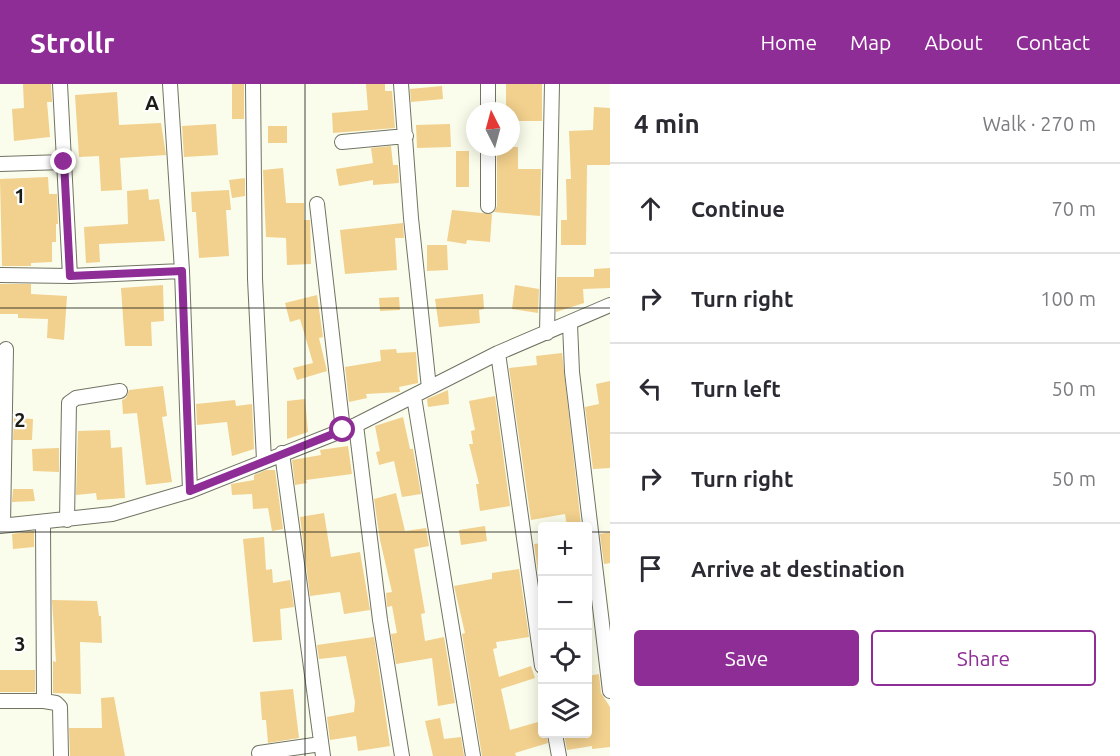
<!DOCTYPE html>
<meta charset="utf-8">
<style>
:root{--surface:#fff;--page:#f7f7f7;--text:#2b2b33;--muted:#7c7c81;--line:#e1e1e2;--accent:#8e2d96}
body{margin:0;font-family:Ubuntu,sans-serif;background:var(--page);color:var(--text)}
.controls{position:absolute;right:18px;bottom:18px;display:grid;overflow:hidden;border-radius:6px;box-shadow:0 3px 15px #0003}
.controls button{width:54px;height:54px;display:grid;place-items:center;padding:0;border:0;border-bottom:2px solid var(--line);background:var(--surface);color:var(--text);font:30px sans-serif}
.compass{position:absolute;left:466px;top:18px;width:54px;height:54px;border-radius:50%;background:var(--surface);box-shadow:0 3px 15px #0003;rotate:354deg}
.stop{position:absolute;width:18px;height:18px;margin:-14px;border:4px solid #8e2d96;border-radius:50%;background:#fff}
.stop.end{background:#8e2d96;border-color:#fff;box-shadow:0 2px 6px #0008}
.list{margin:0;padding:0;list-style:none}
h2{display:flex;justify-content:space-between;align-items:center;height:78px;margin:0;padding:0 24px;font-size:26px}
h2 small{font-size:20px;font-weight:400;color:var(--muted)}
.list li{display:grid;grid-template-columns:39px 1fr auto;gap:18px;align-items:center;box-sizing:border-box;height:90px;padding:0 24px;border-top:2px solid var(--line)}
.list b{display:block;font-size:22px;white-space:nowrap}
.list em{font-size:20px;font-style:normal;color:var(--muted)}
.actions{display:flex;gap:12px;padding:18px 24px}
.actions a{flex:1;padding:14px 0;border:2px solid var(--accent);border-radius:6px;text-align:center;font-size:21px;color:var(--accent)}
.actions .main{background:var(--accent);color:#fff}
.icon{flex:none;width:33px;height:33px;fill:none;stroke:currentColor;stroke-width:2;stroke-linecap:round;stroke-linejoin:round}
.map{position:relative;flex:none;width:610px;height:672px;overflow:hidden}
header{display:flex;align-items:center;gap:36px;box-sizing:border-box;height:84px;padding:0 30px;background:var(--accent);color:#fff}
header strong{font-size:28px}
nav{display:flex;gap:33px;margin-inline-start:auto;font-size:21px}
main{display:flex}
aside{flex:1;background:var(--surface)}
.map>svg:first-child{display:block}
.building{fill:#f2d08d}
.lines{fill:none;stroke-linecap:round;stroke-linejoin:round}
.minor-casing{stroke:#717363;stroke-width:16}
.minor{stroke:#fff;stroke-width:14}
.route{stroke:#8e2d96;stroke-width:8}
.grid{fill:none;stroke:#1c1c16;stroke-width:1.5;stroke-opacity:0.55}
.grid-label{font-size:20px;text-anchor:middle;font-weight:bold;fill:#1c1c16;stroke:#fff;stroke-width:4.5;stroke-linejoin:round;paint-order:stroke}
</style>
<header>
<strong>Strollr</strong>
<nav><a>Home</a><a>Map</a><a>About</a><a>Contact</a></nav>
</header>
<main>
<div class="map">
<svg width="610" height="672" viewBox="0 0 610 672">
<rect width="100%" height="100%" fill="#fafdeb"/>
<path class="building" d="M23,0H51L52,18H47L50,53L14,57L12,25L24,24Z
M232,0H244V35H232Z
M366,0H385V7H392L395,44L333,49L332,29L368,26Z
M506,0H542V37H511V27H506Z
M442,2L443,15L411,18L410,5Z
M117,8L119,41L161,39L166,71L120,74L122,106L101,107L99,72L79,73L75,11Z
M594,23L610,24V81H587L586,161H561V136H567L566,95H571L569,47L593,46Z
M216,40L218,71L184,73L182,42Z
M450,40L451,63L417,64L416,41Z
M268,42H287V59H268Z
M391,62L393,81H398L399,99L373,101V96L339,102L336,85L373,79L371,64Z
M497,63H518V85H541L540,132L494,128L497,122Z
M456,67H469V103H456Z
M283,84L286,119H304V136H310L311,180L287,181L286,154L266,153L263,86Z
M48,93L49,110H57L58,140H56V158H52V178L31,179V182H2L0,95Z
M245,94V112L232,114L229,96Z
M148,105L149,116L159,115L165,157L99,160L100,178L86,179L84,143L128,140L127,107Z
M229,106L231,126H226L229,172L199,174L196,128H192L191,108Z
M452,126L492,130L490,158L467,156L466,160L447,157Z
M403,139L404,154H395L397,186L345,190L340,146Z
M427,161H447L448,186L427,187Z
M610,184V204L583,205L584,219L556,228L557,193H594V185Z
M0,200H31V210L67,212L64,256L47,254L48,235L18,234V230H0Z
M163,201L164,237L151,238L152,262H125L121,204Z
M515,201L539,205L538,229L512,225Z
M483,210L484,225L479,226L480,239L439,243L435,215Z
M317,211L323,253L319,254L327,287L297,296L293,284L313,279L300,235L290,238L285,219Z
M399,213L400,226L380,227L379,214Z
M396,265L397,269L416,268L418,299L399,303L400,308L366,310L367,314L349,318L345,283L381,277L380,266Z
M562,269L581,441L571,442H567L565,430L531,436L509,284L537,281L536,272Z
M610,297V384L593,385L585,323L599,320L596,300Z
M163,302L167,332L162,333L172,398L146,401L137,329L123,330L122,316L126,314L129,306Z
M448,306L449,320L428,323L427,315Z
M495,312L510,422L480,427L476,400H479L469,360H473L471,347L475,346L469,317Z
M305,315L308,348L287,355V317Z
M235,316L236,322L252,320L254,365L232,372L227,338L197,341L196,320Z
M403,333L410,365H413L421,410L402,413L394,377L379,381L376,368L380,367L375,342Z
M14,334L33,335L32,356H13Z
M110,346L111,364L122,363L125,414L97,416L96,409L76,411L78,347Z
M348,362L352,390L306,396L307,399L295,401L292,376L321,371L320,366Z
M59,364V388L33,387L32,365Z
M266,386H275L283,445L272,447L268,424L253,425L252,410L232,411L231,400L254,396V391Z
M13,405H33L35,417L12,418Z
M396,409L405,447L426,444L429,462L414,465L425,529L421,530L425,557L444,553L455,619L438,622L432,574L396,580L391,550L397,549L392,522L387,523L386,509L392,508L380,456L374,415Z
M324,429L331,473L360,468L370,526L344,530L340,508L310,512L300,433Z
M485,442L487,457L461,461L459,446Z
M34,447V463L13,465L12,450Z
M610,448V479L604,480L600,450Z
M264,453L266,486L272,485L273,499L290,496L294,523L280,525L282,556L253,558L243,455Z
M543,459V521L534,460Z
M519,485L529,553L496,558L497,564L493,565L499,593L531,582L535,594L501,605L510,646L538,638L542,650H546L548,659L515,669L516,672H482L462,550L465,549L454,502L492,495V489Z
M52,516L97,517L99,532H101L102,559L80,558L81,610L53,609V577L56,578Z
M374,553L390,662L358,667L356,652L330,656L327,633L354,628L355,618L346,572L319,575L317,561Z
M0,586H35V608H0Z
M599,590L601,609L610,623V663L592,665V662L567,666L564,650H591L588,630V592Z
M293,605L299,654L268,659L266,636H262L260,608Z
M114,613L125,672H70L69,644H102L101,614Z
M440,634L444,655L461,653L464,672H433L425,637Z"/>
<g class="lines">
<g class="minor-casing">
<path id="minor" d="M60,0L70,192
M170,0L182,187L190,407
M253,0L255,195L264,376
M401,0L411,134L429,304
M488,27V0
M342,58L406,52
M0,80L64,78
M317,120L343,346
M488,122V63
M0,191L70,192L182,187
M570,240L572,288L610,607
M547,249L552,0
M498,269L542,582
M414,313L473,672
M356,341L380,536L402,672
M282,369L323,672
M67,436L69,319L76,314L120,307
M3,441L6,265
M0,442L112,430L190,407L356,341L498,269L610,221
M0,617H44L43,439
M44,617L56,619L60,623L61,672
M555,650L559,672
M259,669L321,660"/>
</g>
<use href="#minor" class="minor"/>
</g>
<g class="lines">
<path class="route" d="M64,78L70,192L182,187L190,407L343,346"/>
</g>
<path class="grid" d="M305,0V672M0,224H610M0,448H542M588,448H610"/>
<g class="grid-label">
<text x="152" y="26">A</text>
<text x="20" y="119">1</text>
<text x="20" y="343">2</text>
<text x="20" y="567">3</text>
</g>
</svg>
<div class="controls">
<button>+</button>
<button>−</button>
<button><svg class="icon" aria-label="locate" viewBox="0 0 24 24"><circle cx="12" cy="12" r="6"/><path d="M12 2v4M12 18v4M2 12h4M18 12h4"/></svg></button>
<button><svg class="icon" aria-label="layers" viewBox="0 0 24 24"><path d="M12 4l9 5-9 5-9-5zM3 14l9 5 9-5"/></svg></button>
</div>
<svg class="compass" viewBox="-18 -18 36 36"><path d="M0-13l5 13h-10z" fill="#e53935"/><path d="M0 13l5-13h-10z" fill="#7c7c81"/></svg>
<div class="stop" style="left:343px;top:346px"></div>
<div class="stop end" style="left:64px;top:78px"></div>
</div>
<aside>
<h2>4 min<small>Walk · 270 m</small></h2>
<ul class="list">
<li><svg class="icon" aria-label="ahead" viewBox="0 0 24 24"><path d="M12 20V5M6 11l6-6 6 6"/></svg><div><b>Continue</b></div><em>70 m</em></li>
<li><svg class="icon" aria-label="right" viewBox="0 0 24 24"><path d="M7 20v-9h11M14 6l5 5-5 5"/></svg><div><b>Turn right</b></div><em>100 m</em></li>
<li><svg class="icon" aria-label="left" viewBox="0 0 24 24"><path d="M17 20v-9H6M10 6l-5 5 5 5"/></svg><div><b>Turn left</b></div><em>50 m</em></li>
<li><svg class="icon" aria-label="right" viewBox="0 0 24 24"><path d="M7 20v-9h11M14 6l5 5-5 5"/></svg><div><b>Turn right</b></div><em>50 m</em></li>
<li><svg class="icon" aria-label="arrive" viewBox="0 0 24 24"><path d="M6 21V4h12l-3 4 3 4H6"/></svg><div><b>Arrive at destination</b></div></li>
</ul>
<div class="actions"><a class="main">Save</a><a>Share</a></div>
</aside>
</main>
